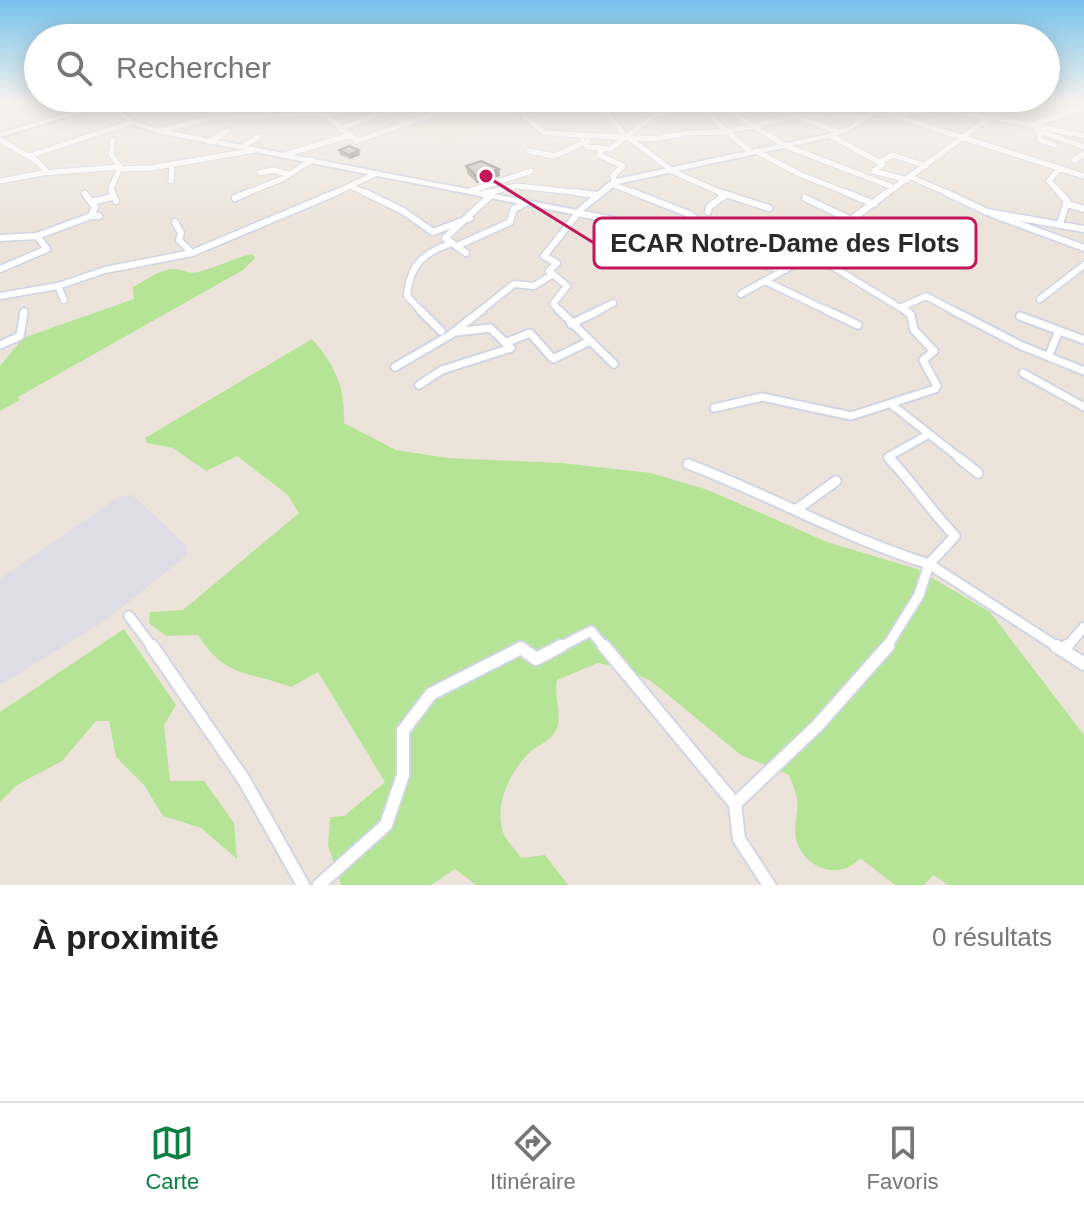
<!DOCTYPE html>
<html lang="fr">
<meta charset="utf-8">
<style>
:root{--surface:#fff;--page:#f2f2f2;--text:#222;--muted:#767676;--line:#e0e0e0;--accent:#0b8043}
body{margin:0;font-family:Helvetica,sans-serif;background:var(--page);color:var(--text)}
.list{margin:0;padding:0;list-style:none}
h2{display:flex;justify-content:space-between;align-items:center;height:104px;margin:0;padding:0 32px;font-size:34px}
h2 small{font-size:26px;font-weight:400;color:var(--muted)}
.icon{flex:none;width:44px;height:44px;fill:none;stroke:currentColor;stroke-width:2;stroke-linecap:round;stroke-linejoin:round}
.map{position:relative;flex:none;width:1084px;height:885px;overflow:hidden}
.search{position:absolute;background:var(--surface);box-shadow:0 4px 20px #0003;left:24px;right:24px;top:24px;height:88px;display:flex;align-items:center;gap:20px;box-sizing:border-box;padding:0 28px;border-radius:44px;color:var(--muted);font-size:30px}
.sheet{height:216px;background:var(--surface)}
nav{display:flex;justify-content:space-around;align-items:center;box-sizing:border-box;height:112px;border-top:2px solid var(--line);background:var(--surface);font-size:22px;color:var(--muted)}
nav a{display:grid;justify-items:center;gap:4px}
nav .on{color:var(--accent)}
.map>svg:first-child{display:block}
.industrial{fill:#dedce4}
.education{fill:#eee0ca}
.green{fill:#b6e496}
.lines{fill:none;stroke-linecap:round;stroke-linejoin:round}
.street-far4-casing{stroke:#d0d5e3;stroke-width:7}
.street-far3-casing{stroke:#d0d5e3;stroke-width:9}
.street-far2-casing{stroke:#d0d5e3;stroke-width:11}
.street-far1-casing{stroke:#d0d5e3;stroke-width:13}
.street-casing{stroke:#d0d5e3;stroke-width:16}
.secondary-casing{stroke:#d0d5e3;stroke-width:4}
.street-far4{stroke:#fff;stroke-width:5}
.street-far3{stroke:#fff;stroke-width:6}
.street-far2{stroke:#fff;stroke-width:7}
.street-far1{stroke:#fff;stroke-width:9}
.street{stroke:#fff;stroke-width:12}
.secondary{fill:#fff;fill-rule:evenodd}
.wall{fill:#aba6a1}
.shaded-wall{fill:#8b8783}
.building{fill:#c7c1bb;stroke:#8b8783;stroke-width:2}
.leader{fill:none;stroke:#c2185b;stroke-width:3}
.callout-dot{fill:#c2185b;stroke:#fff;stroke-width:3}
.callout{fill:#fff;stroke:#c2185b;stroke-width:3}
.callout-label{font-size:26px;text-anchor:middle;font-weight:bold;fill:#2a2a2a}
</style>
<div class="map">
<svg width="1084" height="885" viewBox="0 0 1084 885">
<rect width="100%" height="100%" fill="#ece4db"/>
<path class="industrial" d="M132,495L187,546V555L106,620L0,685V579L120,496Z"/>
<path class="education" d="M471,101H513L529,114L479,128L485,133L443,145L408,124Z"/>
<path class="green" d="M252,254L255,258L243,270L18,397L20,400L0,411V366L23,338L134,299L133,287C145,281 160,269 173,269C182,268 189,275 198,272C216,268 233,258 252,254Z
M312,339C336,366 345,388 344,423L396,450L448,458L562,463L651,473L708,490L827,542L917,569L990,612L1084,735V885H948L933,875L924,885H895L860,858C840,882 803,868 796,839C793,826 799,812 797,800C796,792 792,783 789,775L741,755L651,681L624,668L598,663L557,680C553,697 565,720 554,734C548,742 536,746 529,753C510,772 494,805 503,832C506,841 516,850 521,858L545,855L568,885H476L455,869L431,885H341L328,845L330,817L344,816L385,782L318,672L291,687C248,671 225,678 198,635L166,636L149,623L150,612L183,610L299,513L288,495L237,456L206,471L173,448L147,443L145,438Z
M124,629L176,705L164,725L170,781H204L234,823L237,859L201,828L163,816L144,785L116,757L109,721H96L62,761L17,785L0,802V712Z"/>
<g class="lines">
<g class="street-far4-casing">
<path id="street-far4" d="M580,101L608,113L626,137
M758,101L838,132
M808,101L852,111
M696,102C716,119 730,136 751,152
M720,105L786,146L895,188
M1084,108L1033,124L1039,131L1084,147
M728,109L737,101
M948,109L990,119
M265,111L281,107L279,101
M872,112L898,115L972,102
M892,115L1084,176
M327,116L361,101
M524,117L545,133L655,139L686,133L724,132L798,116L867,117
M993,117L1084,136
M340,129L412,101
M158,131L212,118L316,114L327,116L357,141L469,101
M1039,131L1040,140L1055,145
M580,135L587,147L610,149L655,115L698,103
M831,136L883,164L874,171L907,180
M629,138L670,169
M0,140L37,161L46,171L43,173
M113,140L111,154L120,167L111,189L113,194
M209,142L227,131
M242,147L258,137
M529,151L554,156L588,141
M601,151L599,155L623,166L613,176L615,182
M756,151L799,174L850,194
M284,155L351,135
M29,156L132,122
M1074,160L1084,154
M879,162L893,155L926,166
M1060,168L1049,181L1061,194
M120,169L151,168L256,150
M667,169L724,194
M260,173L273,170L288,174
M911,177L949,194
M0,181L42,173L120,167
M171,181L172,164
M611,184L638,194
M350,186L368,194
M470,191L531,171
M244,194L282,179L312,160
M333,194L377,173
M483,194L517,186L591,194
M886,194L1012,101"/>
</g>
<g class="street-far3-casing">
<path id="street-far3" d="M112,192L116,201
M364,192L403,211L433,232L470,218
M574,192L596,195
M633,192L689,214L710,230
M719,192L769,208
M845,192L874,204
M945,192L987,212L1084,229
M1059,192L1067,201L1060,224
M85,194L95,207L91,216H99
M483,194L490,192
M235,198L249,192
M805,198L851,220
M91,202L112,197
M1067,204L1084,209
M708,212L709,207L725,195
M992,214L1084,248
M175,222L181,233L179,240L192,253
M0,238L37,236L91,216
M616,245L624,239L610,233L619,221
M457,246L510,222L514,209L527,202
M466,253L445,238L491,195
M723,256L785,270
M801,257L888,192
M0,269L47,249L37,236
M765,281L830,312
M58,286L64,300
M741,294L806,258
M0,296L58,286L105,270L192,253L337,192
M1040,299L1084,265
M902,307L926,296L956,312
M422,312L407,296C410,264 423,253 452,243
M479,312L514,284L534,286L553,274
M561,312L553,304L567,286L549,271L557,263L544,256L578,213L825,262L907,312
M596,312L613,303"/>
</g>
<g class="street-far2-casing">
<path id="street-far2" d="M420,310L441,331
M559,310L614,364
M826,310L858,325
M952,310L1022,346L1084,371
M1020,316L1084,340
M571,324L600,310
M505,343L530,333L553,359L590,341
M0,345L20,336L24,312
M1049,355L1058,333
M395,367L450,335L482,310
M1023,373L1084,407
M419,385L442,370L511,348L490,328L456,332
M891,404L962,460
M714,408L762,397L851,416L935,389L937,386L923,360L934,351L914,330L911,315L905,310
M891,460L888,457L929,434"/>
</g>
<g class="street-far1-casing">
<path id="street-far1" d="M889,458C913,483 931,511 955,536L929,564L1059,648
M959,458L978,473
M688,464C770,495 845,538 929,564L919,595L886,648
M797,509L836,481
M129,616L153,648
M558,648L591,631L605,648
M1066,648L1084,627"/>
</g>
<g class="street-casing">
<path id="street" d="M152,646L244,780L303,885
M604,646L735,804L739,839L769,885
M1056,646L1084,664
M1064,650L1067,646
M735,804L818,725L888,646
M319,885L386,825L403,775V731L431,694L521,648L536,659L561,646"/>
</g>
<g class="secondary-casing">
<path id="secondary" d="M101,101H108L136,122L159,129L576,210L612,180L829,134L850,126L886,101H893L854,128L833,137L617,184L578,215L158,133L132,124L106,105L0,137V133L102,103Z"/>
</g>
<use href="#street-far4" class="street-far4"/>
<use href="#street-far3" class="street-far3"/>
<use href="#street-far2" class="street-far2"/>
<use href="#street-far1" class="street-far1"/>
<use href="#street" class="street"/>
<use href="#secondary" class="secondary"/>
</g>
<path class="wall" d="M339,150L360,155L350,159L340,155Z
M466,166L499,169L500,176L477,183L467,173Z"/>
<path class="shaded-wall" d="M359,150L360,155L350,159L349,155Z
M499,169L500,176L477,183L476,176Z"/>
<path class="building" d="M349,146L359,150L349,155L339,150Z
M481,161L499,169L476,176L466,166Z"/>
<linearGradient id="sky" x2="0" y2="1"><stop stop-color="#76c2eb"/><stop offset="0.45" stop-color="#f6f3ef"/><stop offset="1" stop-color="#f6f3ef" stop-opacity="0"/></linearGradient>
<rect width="1084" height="225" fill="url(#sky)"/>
<path class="leader" d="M486 176L594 243"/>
<circle class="callout-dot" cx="486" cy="176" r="8"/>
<rect class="callout" x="594" y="218" width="382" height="50" rx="8"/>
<g class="callout-label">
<text x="785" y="252">ECAR Notre-Dame des Flots</text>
</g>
</svg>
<div class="search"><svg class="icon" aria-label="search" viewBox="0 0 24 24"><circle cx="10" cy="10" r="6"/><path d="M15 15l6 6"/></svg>Rechercher</div>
</div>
<section class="sheet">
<h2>À proximité<small>0 résultats</small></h2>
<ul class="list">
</ul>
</section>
<nav>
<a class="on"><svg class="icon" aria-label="map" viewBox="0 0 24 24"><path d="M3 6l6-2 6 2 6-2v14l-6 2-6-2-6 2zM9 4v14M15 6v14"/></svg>Carte</a>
<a><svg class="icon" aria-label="directions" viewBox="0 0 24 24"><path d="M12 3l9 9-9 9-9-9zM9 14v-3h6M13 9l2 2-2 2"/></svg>Itinéraire</a>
<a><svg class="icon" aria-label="saved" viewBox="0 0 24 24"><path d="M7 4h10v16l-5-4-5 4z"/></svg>Favoris</a>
</nav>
